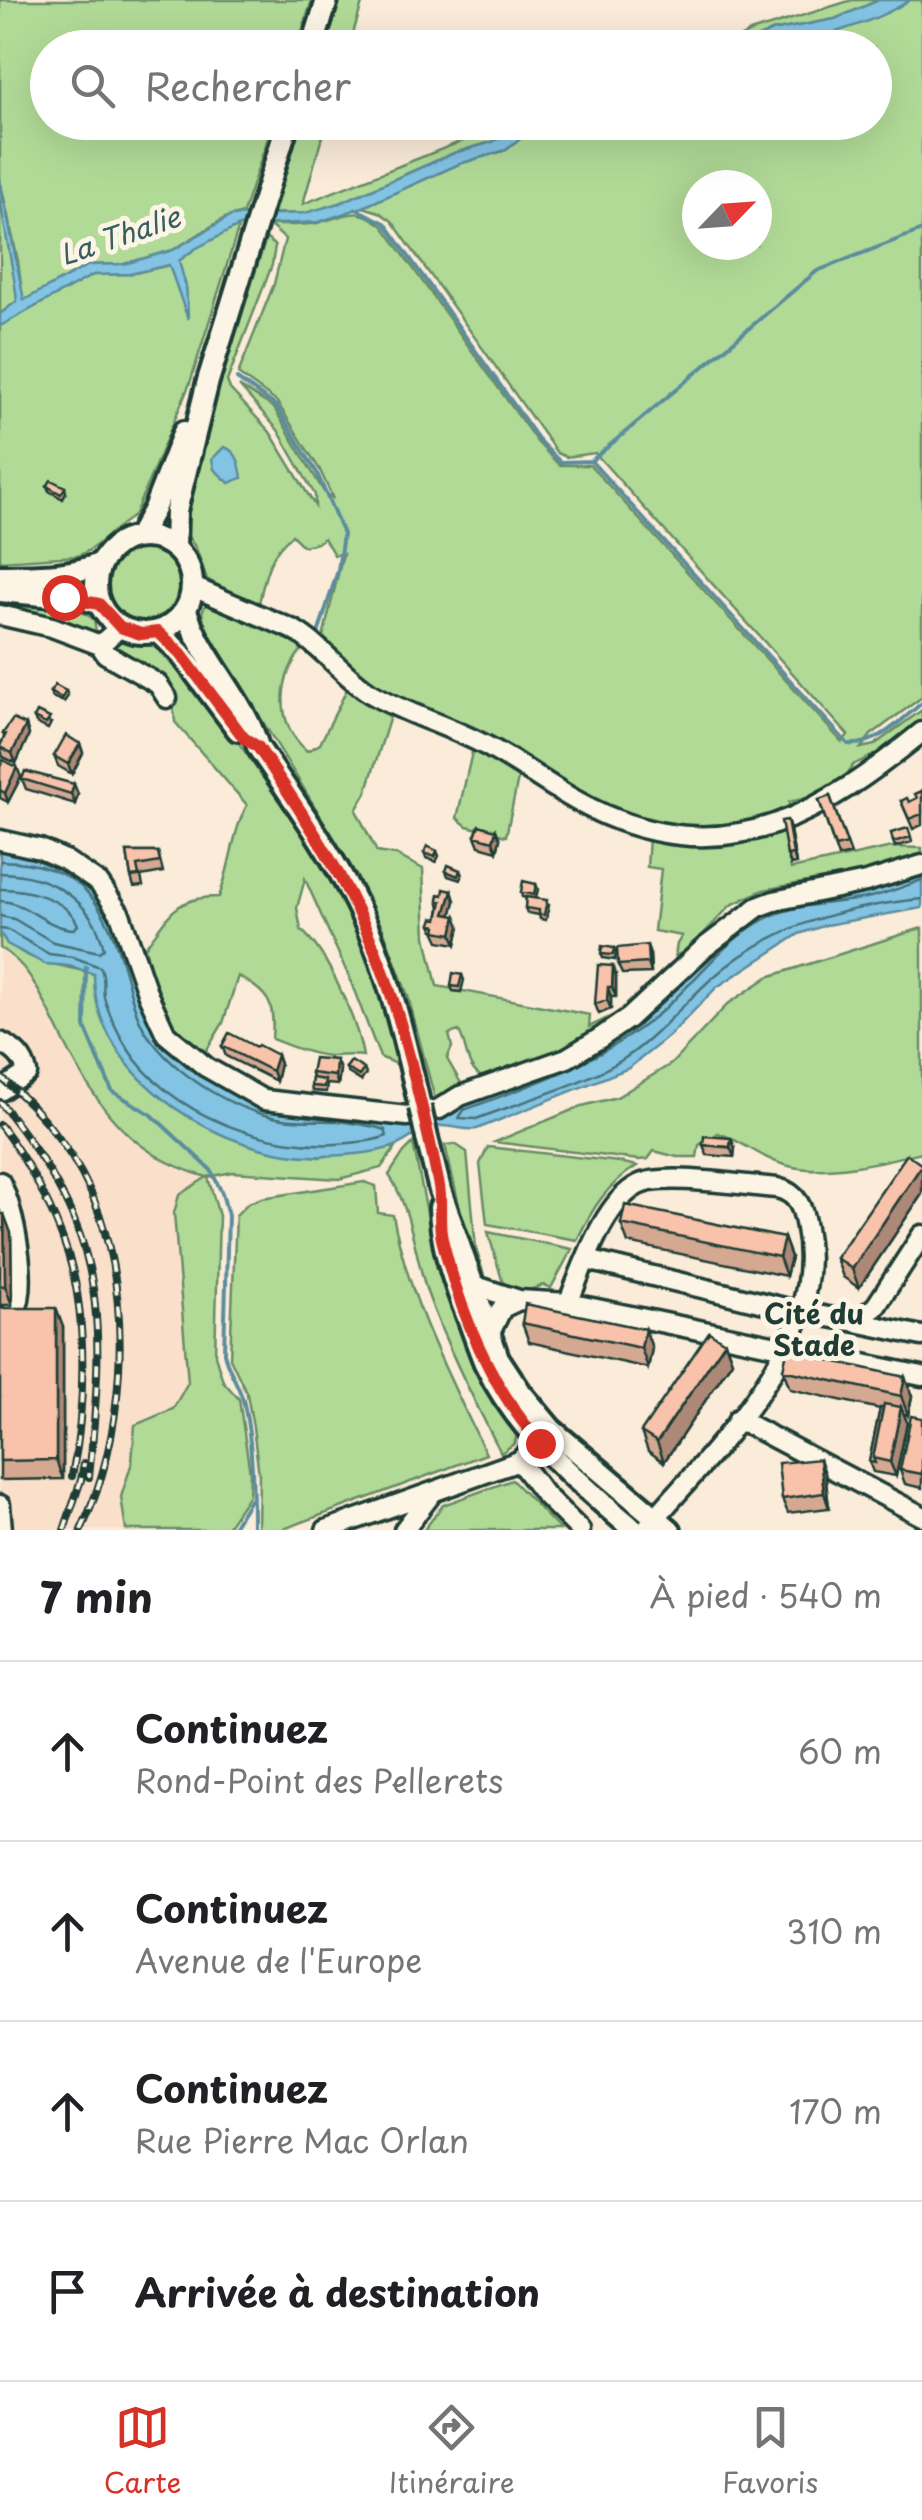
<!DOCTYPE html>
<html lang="fr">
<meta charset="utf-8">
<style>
:root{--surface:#fff;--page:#f2f2f2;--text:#202124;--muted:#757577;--line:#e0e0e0;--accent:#d93025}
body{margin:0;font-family:"Playpen Sans",sans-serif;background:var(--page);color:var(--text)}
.compass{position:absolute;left:682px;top:170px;width:90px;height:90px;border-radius:50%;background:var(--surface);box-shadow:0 10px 40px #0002;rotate:65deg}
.stop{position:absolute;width:30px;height:30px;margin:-22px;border:8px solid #d93025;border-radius:50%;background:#fff}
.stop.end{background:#d93025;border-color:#fff;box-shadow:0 2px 10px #0008}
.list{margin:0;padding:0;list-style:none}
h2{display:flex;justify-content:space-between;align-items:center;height:130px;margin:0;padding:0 40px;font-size:42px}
h2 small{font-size:32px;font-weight:400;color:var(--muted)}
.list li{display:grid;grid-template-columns:65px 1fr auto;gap:30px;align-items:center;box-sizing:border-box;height:180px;padding:0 40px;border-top:2px solid var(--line)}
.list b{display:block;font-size:38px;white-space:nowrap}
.list p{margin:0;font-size:32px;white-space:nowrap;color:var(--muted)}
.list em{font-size:32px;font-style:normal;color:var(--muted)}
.icon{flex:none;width:55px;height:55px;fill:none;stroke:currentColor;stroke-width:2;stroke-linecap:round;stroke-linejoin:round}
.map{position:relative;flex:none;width:922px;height:1530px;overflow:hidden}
.search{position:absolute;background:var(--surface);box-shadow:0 10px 40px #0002;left:30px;right:30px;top:30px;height:110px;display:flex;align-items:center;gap:25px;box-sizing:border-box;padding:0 35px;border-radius:55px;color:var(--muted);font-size:38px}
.sheet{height:850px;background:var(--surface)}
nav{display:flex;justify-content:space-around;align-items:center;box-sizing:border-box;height:140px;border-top:2px solid var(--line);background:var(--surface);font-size:28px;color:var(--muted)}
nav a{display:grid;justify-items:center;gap:5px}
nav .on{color:var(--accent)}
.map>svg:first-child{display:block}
.built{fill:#fadfcb}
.green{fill:#b1da97;stroke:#688c66;stroke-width:2.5;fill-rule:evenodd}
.water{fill:#83c3e3;stroke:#5b8d9d;stroke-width:2.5}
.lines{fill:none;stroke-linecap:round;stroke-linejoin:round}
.shore{stroke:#47737a;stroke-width:2.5}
.stream{stroke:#5b8d9d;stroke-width:4}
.minor-casing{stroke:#1f3d34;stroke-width:25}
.major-casing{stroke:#1f3d34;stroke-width:28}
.minor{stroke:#fcf5e5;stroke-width:18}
.major{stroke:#fcf5e5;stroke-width:20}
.rail-casing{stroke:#1f3d34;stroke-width:8}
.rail{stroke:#fcf5e5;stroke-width:4;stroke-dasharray:11;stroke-linecap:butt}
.major-bridge-casing{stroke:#1f3d34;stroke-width:28;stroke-linecap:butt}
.major-bridge{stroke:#fcf5e5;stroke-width:20}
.wall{fill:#d5a892;stroke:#1f3d34;stroke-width:2.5}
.shaded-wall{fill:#ae8877;stroke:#1f3d34;stroke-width:2.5}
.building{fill:#f8c3aa;stroke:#1f3d34;stroke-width:2.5}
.route{stroke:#d93025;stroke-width:12}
.labels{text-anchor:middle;stroke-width:10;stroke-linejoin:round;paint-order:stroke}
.water-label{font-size:28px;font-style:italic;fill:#385e60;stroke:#fcf5e5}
.neighbourhood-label{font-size:28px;font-weight:bold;fill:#1f3d34;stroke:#fcf5e5}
</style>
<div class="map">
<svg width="922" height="1530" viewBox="0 0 922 1530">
<rect width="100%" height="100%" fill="#fbebd9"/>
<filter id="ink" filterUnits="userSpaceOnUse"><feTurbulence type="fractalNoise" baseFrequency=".01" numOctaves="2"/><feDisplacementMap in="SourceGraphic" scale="20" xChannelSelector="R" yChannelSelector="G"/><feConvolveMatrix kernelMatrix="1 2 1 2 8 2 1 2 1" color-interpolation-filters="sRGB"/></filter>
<g filter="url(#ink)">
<path class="built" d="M0,948L29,971L149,1152L180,1170L208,1177L212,1319L160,1530H0Z"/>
<path class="green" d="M0,0H312L297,47L48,48V122L273,123L243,213L225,218L173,250L124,264L89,265L23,301L18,261L0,180Z
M339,0H363L349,47H325Z
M852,0H879L835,19L772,31L737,47L722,48L750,32Z
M910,0H922V697L871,735L861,748L874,745L922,710V724L886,749L853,765L844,779L807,798L789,802V810L750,826L711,828L659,826L615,812L518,753L356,675L322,641L343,554L334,555L324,538L317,543L303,546L292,535C268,553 264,580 258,608L207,579L196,548L184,531L186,501L206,420L266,238L275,246L272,265L227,381L230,389L270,432L315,506V495L278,430L239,386L274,408L324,492L333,499L320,470L277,402L238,374L274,284L285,239L269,225C284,225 301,226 317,223C347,216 355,204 383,226L537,442L559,465H590L842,742L848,735L595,453L566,457L557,453L392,221L379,212L363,207L459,164L506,150L530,131L554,123L874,122V48L765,47L817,37ZM697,185H757V245H697Z
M301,123H326L303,204L508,123H527L492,142L454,153L340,203L305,214L274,213Z
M0,200L14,268L17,301L0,314Z
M239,226L190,383L134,516C113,527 98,549 77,556L0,561V326L93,275L130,274L170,265L188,318L186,287L178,261L208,240Z
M105 584a39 39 0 1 1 78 0a39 39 0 1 1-78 0Z
M0,599L76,609L94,619L96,632L89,633L0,609Z
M209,599L307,644C277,674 274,723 307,751L320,744L348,687L391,713L366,793L356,810L377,852L396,855L423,869L426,937L437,986L590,1015L589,1027L616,1014L615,1018L550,1055L484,1078C465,1070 468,1047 459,1031L449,1034L452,1047L447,1059L462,1085L436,1103L408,996L383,929L345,856L205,627L202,612Z
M124,638L166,650L218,713L306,840L354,922L378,986L398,1065L380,1057L349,977L305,879L297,908L301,930C328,952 357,1022 363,1056C351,1054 341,1056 329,1056C309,1054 290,1046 272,1039C275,1003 270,994 238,976L223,1023L205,1053C161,1038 156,987 145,947C170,915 174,897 219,897C231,866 232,833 247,805L175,722L172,692L113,648Z
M473,748L519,774L506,836L467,826L457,818Z
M784,831L791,869L892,847L922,848V856L891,867L763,890L731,905L688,950L675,956L677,944L682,936L654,931L661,869L647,867L649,838L733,842Z
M922,928V1152C885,1161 827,1176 789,1166C765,1161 743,1141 718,1133L699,1145L697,1157H677L654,1151L648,1159L639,1160L495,1142L582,1106L617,1097L671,1064L728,1004L768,977Z
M0,932C19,963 62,964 94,974L189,1117L223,1135L272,1150L319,1157L396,1147L381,1168L339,1179L232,1172L208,1177L219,1216L215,1355L223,1381L239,1399L250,1473L249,1495L225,1530H126L121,1497L132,1462L135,1425L173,1409L188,1382L174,1213L179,1195L207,1177C119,1153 88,1091 51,1015C37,987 27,964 0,948Z
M413,1143L439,1273L459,1325L482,1375L517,1434L515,1443L501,1453C474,1400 447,1348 427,1292C415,1255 411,1208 389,1175L404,1152Z
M455,1144L467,1152L476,1248L485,1279L473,1264L445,1145Z
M488,1147L619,1162L637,1166C607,1184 592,1209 577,1240L487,1224L480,1164Z
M364,1182L376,1186L378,1213L393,1215C409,1301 449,1376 486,1454L281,1530H258L259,1475L253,1427L247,1394L230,1358L236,1215L248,1203L262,1198Z
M488,1232L572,1249L551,1288L543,1285L527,1291L505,1290Z
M512,1480L560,1530H424L443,1505Z"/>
<path class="water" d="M879,0H910C866,28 790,48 737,47L772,31L835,19Z
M527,123H554L530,131L506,150L459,164L363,207L319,222L239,226L193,250L179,261L186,287L188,319L169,265L130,274L93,275L0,326V314L17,301C13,260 0,220 0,180L24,300L89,265L124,264L173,250L231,216L305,213L340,203L454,153L492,142Z
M224,447C238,451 240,465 242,478L229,483L214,469L212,459Z
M0,851L46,857L104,894L144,1003L218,1082L391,1120L560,1064L679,979L762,909L922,870V908L826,925L799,934L717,987L669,1036L629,1068L477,1129C464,1131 453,1125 440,1126C418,1128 407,1143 392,1147C371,1154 345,1155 323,1156C228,1161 92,1078 94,974L70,966L45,964L7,944L0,932Z"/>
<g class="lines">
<path class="shore" d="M0,861C84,863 107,905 127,979C132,1000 138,1025 153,1042C182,1079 237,1112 283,1119C301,1122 319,1120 337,1121C349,1122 362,1125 375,1127L385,1130L387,1136C375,1141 362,1142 349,1143C271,1152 169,1116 126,1046C118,1033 108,1012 104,997C102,986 106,977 100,967L73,957L49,954L8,930L0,929
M0,873C49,874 93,899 104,949L99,952L53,942L14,919L0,916
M922,880C905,886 888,893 871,897C837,905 797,902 765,919C724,940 696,981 662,1011C603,1061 535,1084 464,1110L459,1118L476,1119C518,1103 589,1082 625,1058C658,1036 681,1006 710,980C771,925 843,907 922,899
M0,889C27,889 67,898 78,925L74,929C45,928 28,902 0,901"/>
<path class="stream" d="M356,209L385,223L541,443L560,462L591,461L848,744C876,747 902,719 922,703
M237,379L276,406L317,473L343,534L338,570L318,634
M591,461L817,271L922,230
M86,967L85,1027L112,1091L152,1115L211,1170L222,1193L228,1215L224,1353C228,1371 240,1386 244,1404C253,1445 253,1488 253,1530
M231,1530L250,1500"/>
<g class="minor-casing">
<path id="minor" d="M193,587L294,630C323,647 342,675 370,693C409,716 455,727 494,750C532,771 565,798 605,815C733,870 825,811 922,732
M0,615L52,627L100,645L106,654L158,684L167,698
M100,645L120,627
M0,840L40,849L65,860L99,883L120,914L148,995L166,1034L206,1067L264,1100L407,1116L439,1109L460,1096L567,1058L600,1038L629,1018L704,948L758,907L774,901L866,882L922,865
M0,1042C14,1049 24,1057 27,1073L0,1091
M0,1182C14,1211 29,1283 15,1312L0,1318
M587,1260L801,1312L856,1322L876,1306L922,1235
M473,1285L519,1300L568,1303L922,1376
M568,1303C583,1268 603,1203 638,1185C662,1172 747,1186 777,1188C798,1193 803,1208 806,1228C829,1344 712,1450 645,1530
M856,1322L922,1336
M490,1333L502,1308L519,1300
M738,1419L922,1516
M519,1461L544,1494L580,1530
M0,1505L2,1530
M326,1530L519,1461L548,1433
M404,1530L433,1492"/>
</g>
<g class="major-casing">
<path id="major" d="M312,48L327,0
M139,536L154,509L184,432
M96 585a48 48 0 1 1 96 0a48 48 0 1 1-96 0Z
M175,547L176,511L208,381L288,122
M0,576C34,575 70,577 101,563
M0,591L86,599L99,604
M186,610C201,660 244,698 258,747C292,798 329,848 356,903C388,967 404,1037 420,1107
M158,631L181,654L238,730
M427,1138L440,1190L498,1358L521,1393L551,1429L670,1530
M440,1207C441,1241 451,1273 463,1305C471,1324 477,1344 485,1363C517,1432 578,1482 634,1530"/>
</g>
<use href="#minor" class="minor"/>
<use href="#major" class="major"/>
<g class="rail-casing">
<path id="rail" d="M0,1077C43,1111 81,1161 99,1213C132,1310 125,1437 81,1530
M0,1102C36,1147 71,1198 86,1255C105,1325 96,1406 89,1477
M0,1125C28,1161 54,1210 68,1254C88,1318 85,1411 72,1476
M64,1530L81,1480L84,1463"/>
</g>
<use href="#rail" class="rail"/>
<g class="major-bridge-casing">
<path id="major-bridge" d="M420,1107L427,1138"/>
</g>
<use href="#major-bridge" class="major-bridge"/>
</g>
<path class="wall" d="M47,486L65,487L66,492L63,499L49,491Z
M66,691L68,696L64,702L52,697L50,692Z
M34,718L51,723L48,729L36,723Z
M26,725L29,735L16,763L3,757L0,746L4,737L3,733Z
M80,744L83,753L72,774L58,766L54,756Z
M0,767L21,777L8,802L0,798Z
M22,779L78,794L75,804L26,789Z
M922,791V825L913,829L901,801L909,802L917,798Z
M830,796L851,854L838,857L819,800Z
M787,820L790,830L796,864L791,865L787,855Z
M908,828L912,842L895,847L891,833Z
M475,836L500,839L497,851L479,846Z
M437,851L439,856L436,862L426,858L424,853Z
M127,852H158L163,872L141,876L143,886L134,887L131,877Z
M460,870L462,875L460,880L448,876L446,871Z
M536,884L538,889L536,898L549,905L546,920L540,919L539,915L527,913L525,908L526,898L522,897L521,892Z
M452,891L455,901L451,915L460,926L456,944L439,941L431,924L438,919L440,908L438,900L443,895Z
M614,948L616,953L615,960L603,958L601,954Z
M650,955L651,973L622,974L618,965Z
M462,975L464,980L461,992L453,991L451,986Z
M616,976V997H611V1009L599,1014L595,1004Z
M222,1046L256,1047L277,1055L280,1064L276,1081L226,1056Z
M336,1060L340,1070L338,1085L327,1084L326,1092L312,1091L311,1086L312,1078L311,1073Z
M346,1068L364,1069L366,1074L361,1081L348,1073Z
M703,1145L735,1148L734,1157L707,1155Z
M922,1164V1194L859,1288L843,1277L836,1258Z
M0,1214L11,1233L12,1305H0Z
M621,1224L784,1238L791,1257L786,1276L628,1243Z
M0,1308L63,1327V1479L0,1480Z
M522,1323L645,1329L652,1348L648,1368L529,1342Z
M725,1342L732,1361L664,1462L648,1451L641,1432Z
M783,1370L912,1396L908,1415L904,1414L907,1422L896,1476L873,1472L869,1462L880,1409L790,1389Z
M922,1418V1488L905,1484L900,1470Z
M825,1473L829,1508L788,1513L782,1499Z"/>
<path class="shaded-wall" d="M26,725L29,735L16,763L12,753Z
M80,744L83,753L72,774L68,764Z
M17,767L21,777L8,802L5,793Z
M74,784L78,794L75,804L71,794Z
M787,820L790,830L796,864L793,854Z
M496,830L500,839L497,851L493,841Z
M452,891L455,901L449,924L445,914Z
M456,916L460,926L456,944L452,934Z
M647,945L650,955L651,973L648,963Z
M613,966L616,976V997L612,987Z
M608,987L611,997V1009L607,1000Z
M277,1055L280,1064L276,1081L272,1071Z
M336,1060L340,1070L338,1085L335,1076Z
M731,1138L735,1148L734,1157L730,1147Z
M922,1165V1194L859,1288L852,1269Z
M4,1214L11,1233L12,1305L5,1286Z
M784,1238L791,1257L786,1276L779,1257Z
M56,1308L63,1327V1479L56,1460Z
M645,1329L652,1348L648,1368L641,1348Z
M725,1342L732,1361L664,1462L657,1442Z
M905,1377L912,1396L908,1415L901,1396Z
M901,1407L907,1422L896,1476L890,1462Z
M820,1459L825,1473L829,1508L824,1493Z"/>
<path class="building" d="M51,480L65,487L61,494L47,486Z
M55,685L66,691L62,698L50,692Z
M37,712L50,718L46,724L34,718Z
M13,719L26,725L12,753L0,747V746L6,734L3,733Z
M66,735L80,744L68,764L54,756Z
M3,760L17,767L5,793L0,790V767Z
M25,771L74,784L71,794L22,779Z
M922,791V814L909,819L901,801L907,798L909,802L917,798L915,794Z
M830,796L847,844L835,847L819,800Z
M787,820L793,854L787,855L781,821Z
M479,825L496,830L493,841L475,836Z
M908,828L911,837L893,842L891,833Z
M427,846L437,851L435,857L424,853Z
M127,852H158L160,862L137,866L139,876L131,877Z
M448,865L460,870L458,876L446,871Z
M523,881L536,884L534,895L521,892Z
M444,889L452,891L445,914L456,916L452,934L436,931L437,926L431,924L433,918L438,919L442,901L438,900L439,894L443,895Z
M526,897L547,900L544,915H539V910L525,908Z
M647,945L648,963L618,965L617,948Z
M602,946L614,948L613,955L601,954Z
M598,965L613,966L612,987H608L607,1000L595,1004Z
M453,973L462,975L459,987L451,986Z
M229,1033L256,1047L258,1045L277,1055L272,1071L222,1046Z
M314,1058L336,1060L335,1076L311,1073Z
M351,1061L364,1069L359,1076L346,1068Z
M312,1078L325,1080L324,1087L311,1086Z
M704,1136L731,1138L730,1147L703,1145Z
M907,1154L922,1165L852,1269L836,1258Z
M625,1205L784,1238L779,1257L621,1224Z
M0,1214H4L5,1286H0Z
M525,1304L645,1329L641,1348L522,1323Z
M0,1308H56V1460L0,1461Z
M709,1332L725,1342L657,1442L641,1432Z
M787,1351L905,1377L901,1396L783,1370Z
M884,1404L901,1407L890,1462L873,1458Z
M880,1408H883L873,1458L875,1463L869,1462Z
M911,1416L922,1418V1474L900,1470Z
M820,1459L824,1493L782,1499L778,1463Z"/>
</g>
<g class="lines" filter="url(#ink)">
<path class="route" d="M64,597L99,604L120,627L141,634L158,632L181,654L244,738L258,747C322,841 368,912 400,1023C415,1076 428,1132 439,1186C442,1203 438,1222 442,1239C460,1312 490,1386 540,1443"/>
</g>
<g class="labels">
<g class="water-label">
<text transform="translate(120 236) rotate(-19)" y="10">La Thalie</text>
</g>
<g class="neighbourhood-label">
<text x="814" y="1324">Cité du<tspan x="814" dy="32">Stade</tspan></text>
</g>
</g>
</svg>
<svg class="compass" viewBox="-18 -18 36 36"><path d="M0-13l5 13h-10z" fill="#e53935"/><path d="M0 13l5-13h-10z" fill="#757577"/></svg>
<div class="stop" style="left:64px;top:597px"></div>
<div class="stop end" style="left:540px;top:1443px"></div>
<div class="search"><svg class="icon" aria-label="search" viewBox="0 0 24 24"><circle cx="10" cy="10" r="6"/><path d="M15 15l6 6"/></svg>Rechercher</div>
</div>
<section class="sheet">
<h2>7 min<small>À pied · 540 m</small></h2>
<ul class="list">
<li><svg class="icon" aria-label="ahead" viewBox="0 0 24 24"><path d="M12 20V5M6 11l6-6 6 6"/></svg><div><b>Continuez</b><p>Rond-Point des Pellerets</p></div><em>60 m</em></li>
<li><svg class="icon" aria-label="ahead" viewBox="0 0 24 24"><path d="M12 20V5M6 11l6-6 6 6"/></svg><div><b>Continuez</b><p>Avenue de l'Europe</p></div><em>310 m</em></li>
<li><svg class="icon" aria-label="ahead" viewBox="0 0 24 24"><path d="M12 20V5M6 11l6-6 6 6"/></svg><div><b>Continuez</b><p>Rue Pierre Mac Orlan</p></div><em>170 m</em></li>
<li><svg class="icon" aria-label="arrive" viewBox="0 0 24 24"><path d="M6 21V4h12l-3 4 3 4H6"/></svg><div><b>Arrivée à destination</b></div></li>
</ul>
</section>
<nav>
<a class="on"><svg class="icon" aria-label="map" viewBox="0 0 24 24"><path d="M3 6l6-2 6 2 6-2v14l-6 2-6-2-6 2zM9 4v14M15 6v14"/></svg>Carte</a>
<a><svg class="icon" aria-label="directions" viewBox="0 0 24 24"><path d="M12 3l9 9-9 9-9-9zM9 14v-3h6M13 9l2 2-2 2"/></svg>Itinéraire</a>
<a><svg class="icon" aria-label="saved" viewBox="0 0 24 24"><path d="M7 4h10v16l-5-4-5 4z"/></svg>Favoris</a>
</nav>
